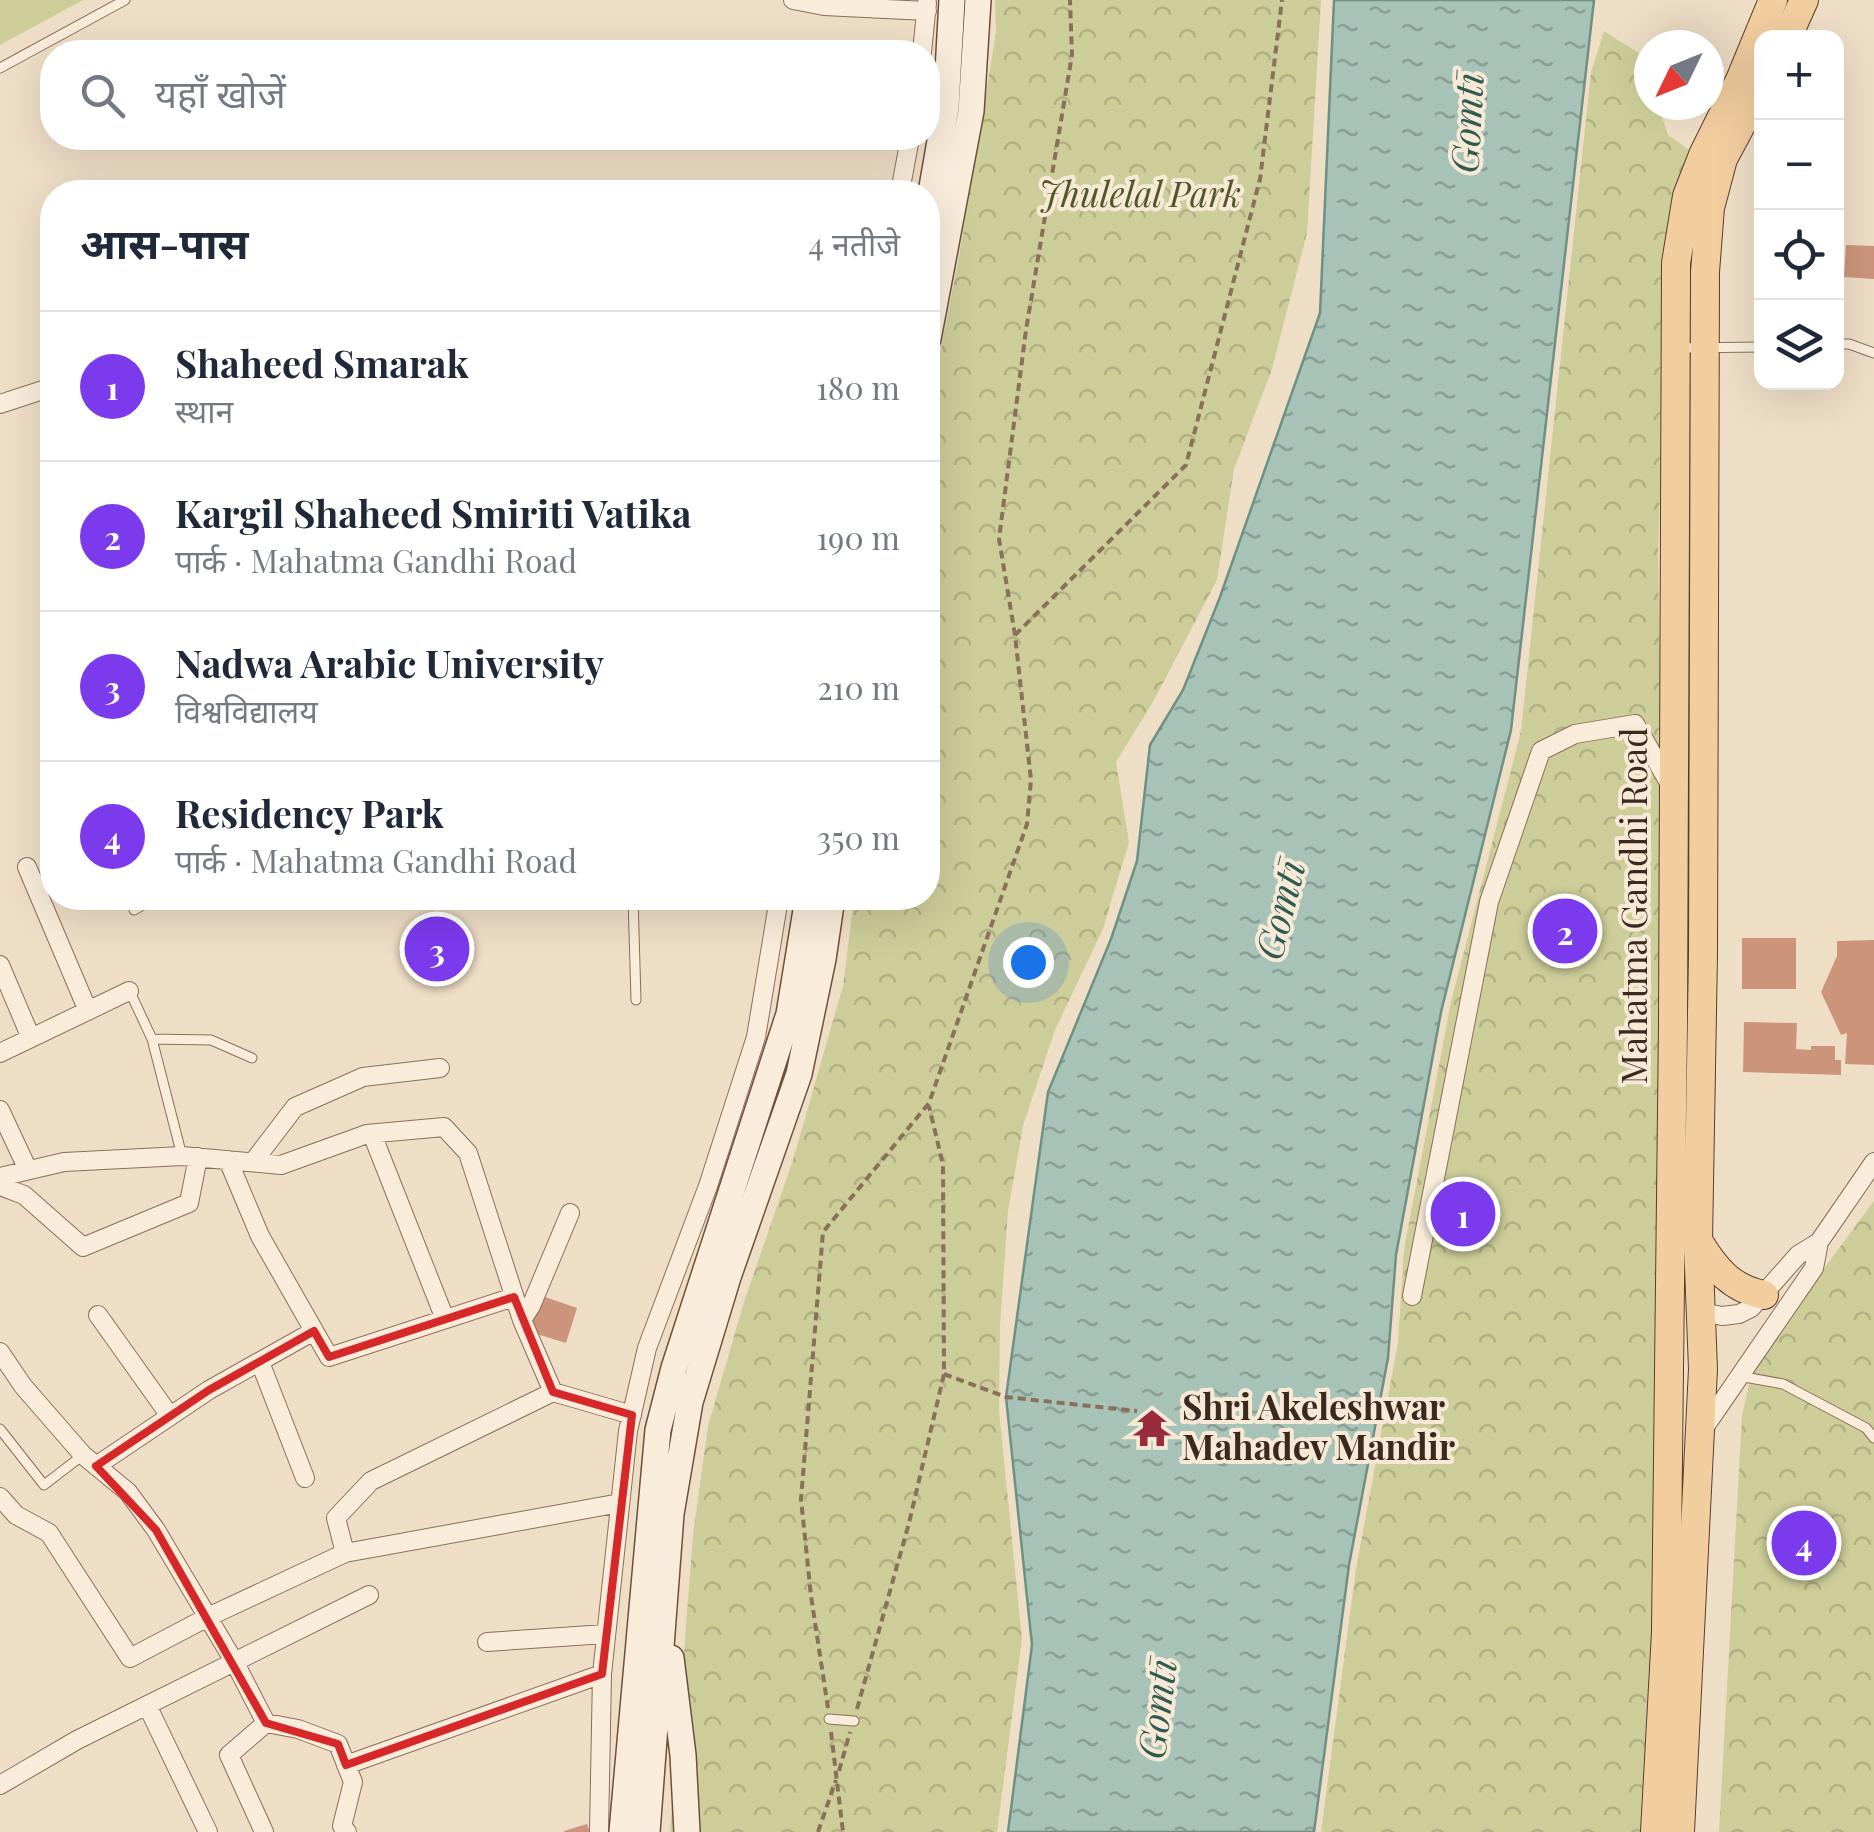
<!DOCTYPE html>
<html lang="hi">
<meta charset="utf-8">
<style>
:root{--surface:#fff;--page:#f2f2f3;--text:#1f2937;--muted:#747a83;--line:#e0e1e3;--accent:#7c3aed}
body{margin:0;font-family:"Playfair Display","Noto Sans Devanagari",serif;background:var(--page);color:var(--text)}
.controls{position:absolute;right:30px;top:30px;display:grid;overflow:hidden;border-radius:20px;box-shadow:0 10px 40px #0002}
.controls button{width:90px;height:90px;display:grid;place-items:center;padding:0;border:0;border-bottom:2px solid var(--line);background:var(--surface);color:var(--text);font:50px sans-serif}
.compass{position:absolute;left:1634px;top:30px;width:90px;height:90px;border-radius:50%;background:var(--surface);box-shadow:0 10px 40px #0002;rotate:227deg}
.you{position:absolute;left:1028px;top:962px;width:35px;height:35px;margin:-25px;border:8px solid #fff;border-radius:50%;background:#1a73e8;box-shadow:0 0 0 15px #1a73e833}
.badge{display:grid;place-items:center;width:65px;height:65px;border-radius:50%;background:var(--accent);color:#fff;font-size:32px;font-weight:700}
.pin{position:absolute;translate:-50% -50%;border:5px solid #fff;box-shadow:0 2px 10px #0006}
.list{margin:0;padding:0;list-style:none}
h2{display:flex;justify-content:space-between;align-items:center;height:130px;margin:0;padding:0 40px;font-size:42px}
h2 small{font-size:32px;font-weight:400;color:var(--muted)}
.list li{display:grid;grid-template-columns:65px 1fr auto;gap:30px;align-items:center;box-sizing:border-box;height:150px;padding:0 40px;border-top:2px solid var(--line)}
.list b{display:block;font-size:38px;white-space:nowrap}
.list p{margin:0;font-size:32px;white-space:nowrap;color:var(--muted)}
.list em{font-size:32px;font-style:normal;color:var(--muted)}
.icon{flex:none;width:55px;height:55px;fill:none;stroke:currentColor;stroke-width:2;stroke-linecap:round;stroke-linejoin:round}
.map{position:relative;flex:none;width:1874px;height:1832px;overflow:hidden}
.search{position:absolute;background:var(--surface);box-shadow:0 10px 40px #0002;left:40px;top:40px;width:900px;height:110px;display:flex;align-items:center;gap:25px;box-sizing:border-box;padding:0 35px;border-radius:40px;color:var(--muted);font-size:38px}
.panel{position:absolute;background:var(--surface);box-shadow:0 10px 40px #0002;left:40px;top:180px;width:900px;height:730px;border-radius:40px}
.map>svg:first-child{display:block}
.grass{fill:#cdcd99}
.forest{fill:url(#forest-crowns)}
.water{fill:url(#water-ripples);stroke:#6e9184;stroke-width:2.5}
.building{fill:#cd947c}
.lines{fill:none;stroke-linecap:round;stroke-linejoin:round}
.lane-casing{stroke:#8a6f5b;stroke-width:11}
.street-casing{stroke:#8a6f5b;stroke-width:20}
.secondary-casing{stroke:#6c503e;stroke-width:28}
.primary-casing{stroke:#583e2f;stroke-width:30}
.path{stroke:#8a6f5b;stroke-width:4;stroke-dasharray:8 5;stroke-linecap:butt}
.lane{stroke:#f9ecda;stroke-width:9}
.street{stroke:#f9ecda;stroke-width:18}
.secondary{stroke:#f9ecda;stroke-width:25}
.primary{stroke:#f2cd9e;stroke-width:28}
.marked{fill:none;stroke:#d62828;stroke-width:8;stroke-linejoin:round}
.labels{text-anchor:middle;stroke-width:8;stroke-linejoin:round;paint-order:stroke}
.park-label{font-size:35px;font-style:italic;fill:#515726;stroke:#f6e9d6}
.street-label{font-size:35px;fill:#3b291f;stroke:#f6e9d6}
.poi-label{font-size:35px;font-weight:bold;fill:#3b291f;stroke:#f6e9d6;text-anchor:start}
.water-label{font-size:38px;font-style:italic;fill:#2e5a52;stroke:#f6e9d6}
</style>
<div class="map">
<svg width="1874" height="1832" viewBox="0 0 1874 1832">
<defs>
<pattern id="forest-crowns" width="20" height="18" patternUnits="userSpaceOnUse" patternTransform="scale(2.5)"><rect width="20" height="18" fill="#cdcd99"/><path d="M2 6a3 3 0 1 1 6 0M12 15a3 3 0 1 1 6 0" fill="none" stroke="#b1b083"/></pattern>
<pattern id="water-ripples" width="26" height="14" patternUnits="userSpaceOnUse" patternTransform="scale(2.5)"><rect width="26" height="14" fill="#a7c2b7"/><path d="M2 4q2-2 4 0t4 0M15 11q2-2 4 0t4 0" fill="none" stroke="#899e94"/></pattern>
</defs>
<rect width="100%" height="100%" fill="#efdec6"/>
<path class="grass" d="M0,0H83L0,45Z"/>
<path class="forest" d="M995,0H1321L1307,233L1272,369L1234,469L1217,580L1153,702L1116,762L1129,842L1103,929L1055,1030L1023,1126L1008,1211L1000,1326L999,1410L1022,1639L997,1832H670L693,1535L708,1426L743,1305L793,1160L843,986L854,898H928V414L959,257L996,32Z
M1604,31L1642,55L1649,76V105H1658L1668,135L1692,152L1664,382L1658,553L1663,859L1659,1053L1656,1529L1643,1832H1321L1356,1569L1398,1343L1404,1249L1451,1002L1521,731L1591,72Z
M1874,1201V1832H1719L1742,1415L1754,1363Z"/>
<path class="water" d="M1334,0H1594L1511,730L1441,1012L1396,1255L1388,1358L1349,1565L1314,1832H1008L1032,1645L1006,1397L1048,1092L1111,939L1137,861L1150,745L1183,690L1220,597L1320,313Z"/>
<path class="building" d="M1846,245L1874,246V279L1844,277Z
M1742,938H1796V989H1742Z
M1874,940V1065L1845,1064L1847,1033L1841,1035L1821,992L1837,956V941Z
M1744,1022L1797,1023L1796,1049L1811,1050V1046H1835V1060H1841V1075L1743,1072Z
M539,1295L577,1308L566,1343L527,1331Z
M587,1824L590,1832H564V1831Z"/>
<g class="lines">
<g class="lane-casing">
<path id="lane" d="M0,68L125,0
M1836,344H1849L1874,353
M1678,348L1762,347
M633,898L636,1000
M134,910L155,898
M130,992L152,1039L182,1156
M152,1039L211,1040L252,1058
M1739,1376L1783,1384L1866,1428L1874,1438
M0,1429L44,1485L83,1455
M829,1719L854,1721"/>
</g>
<g class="street-casing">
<path id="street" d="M793,0L824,6L927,11
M922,52L927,3
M900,192L910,138
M0,404L52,387
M27,867L88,1011
M0,965L31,1038
M0,1053L129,991
M0,1110L28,1170
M372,1134L445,1319
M228,1160L260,1236L329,1357L514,1297
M253,1162L295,1107L363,1077L440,1068
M0,1177L64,1162L182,1156L281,1165L367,1134L444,1127L468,1153L522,1320L553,1392L632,1415
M0,1186L24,1195L83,1247L189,1203L198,1157
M1412,1296L1489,902L1541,751L1575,734L1635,724L1671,786
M1701,1312L1722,1316L1739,1314L1751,1308L1798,1255L1819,1242L1874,1162
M98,1315L170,1416
M522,1320L531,1306L570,1213
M0,1352L23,1386L83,1455L128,1492L156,1530L235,1663L266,1723L298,1729L338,1744L353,1782L342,1826L347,1832
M260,1362L305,1478
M1702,1431L1814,1268L1819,1242
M96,1466L209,1390L314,1331
M0,1497L16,1515L49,1533L130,1658L208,1617L345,1553L336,1518L371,1481L553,1392
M345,1553L620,1503
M487,1642L606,1634
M147,1705L208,1832
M346,1765L602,1674
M0,1785L77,1740L369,1595
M264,1832L229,1755L266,1723
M599,1832L602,1674L628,1431L647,1348L708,1186L756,1037L779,898"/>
</g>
<g class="secondary-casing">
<path id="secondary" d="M928,210L946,107L952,0
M928,339L971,111L978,0
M671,1658L683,1755L687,1832
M622,1832L658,1430L674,1368L789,1014L808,898
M647,1832L671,1514L690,1402L728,1277L799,1074L823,959L832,898"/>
</g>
<g class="primary-casing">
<path id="primary" d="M1787,38L1804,0
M1699,1242C1715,1269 1732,1289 1764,1295
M1655,1832L1666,1632L1673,1024L1676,263L1687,196L1703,155L1740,80L1773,0
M1680,1832L1703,1369L1698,1241L1703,955L1705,272L1710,208L1723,159L1762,86"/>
</g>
<path class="path" d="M1015,635L1186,465L1260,179L1282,0
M944,1374L1006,1397L1137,1411
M828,1708L811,1596L801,1499L823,1232L929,1103L1027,824L1031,780L1015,635L999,539L1026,330L1072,55L1070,0
M857,1709L909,1523L944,1374L943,1165L929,1106
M831,1732L843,1832
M839,1771L850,1732
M818,1832L836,1780"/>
<use href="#lane" class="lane"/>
<use href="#street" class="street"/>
<use href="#secondary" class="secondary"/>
<use href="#primary" class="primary"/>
</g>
<path class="marked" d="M514,1297L553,1392L632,1415L602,1674L346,1765L338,1744L266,1723L156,1530L96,1466L209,1390L314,1331L329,1357Z"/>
<defs>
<g id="temple-bare" transform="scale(3)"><path d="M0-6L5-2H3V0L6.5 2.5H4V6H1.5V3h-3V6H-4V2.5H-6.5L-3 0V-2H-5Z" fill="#9a2b39" stroke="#f6e9d6" stroke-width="2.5" paint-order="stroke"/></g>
</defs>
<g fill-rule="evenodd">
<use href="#temple-bare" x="1152" y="1428"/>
</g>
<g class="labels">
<g class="park-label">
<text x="1140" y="207">Jhulelal Park</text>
</g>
<g class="street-label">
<text transform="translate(1635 906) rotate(-90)" y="12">Mahatma Gandhi Road</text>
</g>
<g class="poi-label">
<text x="1182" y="1420">Shri Akeleshwar<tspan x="1182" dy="40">Mahadev Mandir</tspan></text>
</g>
<g class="water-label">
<text transform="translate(1468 123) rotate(-87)" y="13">Gomtī</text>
<text transform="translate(1281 910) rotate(-76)" y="13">Gomtī</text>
<text transform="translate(1158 1709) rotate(-83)" y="13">Gomtī</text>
</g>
</g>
</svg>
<div class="controls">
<button>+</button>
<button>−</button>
<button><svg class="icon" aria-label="locate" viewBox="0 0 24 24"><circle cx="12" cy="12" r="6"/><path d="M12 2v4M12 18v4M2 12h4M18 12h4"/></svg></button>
<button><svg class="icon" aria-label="layers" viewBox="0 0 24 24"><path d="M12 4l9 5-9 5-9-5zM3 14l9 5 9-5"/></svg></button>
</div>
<svg class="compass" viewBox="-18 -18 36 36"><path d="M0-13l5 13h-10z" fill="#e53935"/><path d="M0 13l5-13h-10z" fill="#747a83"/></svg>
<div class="you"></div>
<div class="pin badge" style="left:1463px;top:1214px">1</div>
<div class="pin badge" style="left:1565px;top:931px">2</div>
<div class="pin badge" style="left:437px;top:949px">3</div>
<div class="pin badge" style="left:1804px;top:1543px">4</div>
<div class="search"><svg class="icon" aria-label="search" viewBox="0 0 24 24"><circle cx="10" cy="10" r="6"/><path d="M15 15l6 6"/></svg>यहाँ खोजें</div>
<section class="panel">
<h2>आस-पास<small>4 नतीजे</small></h2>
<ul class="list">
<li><span class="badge">1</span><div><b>Shaheed Smarak</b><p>स्थान</p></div><em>180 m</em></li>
<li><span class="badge">2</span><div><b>Kargil Shaheed Smiriti Vatika</b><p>पार्क · Mahatma Gandhi Road</p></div><em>190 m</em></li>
<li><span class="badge">3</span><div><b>Nadwa Arabic University</b><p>विश्वविद्यालय</p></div><em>210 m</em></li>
<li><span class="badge">4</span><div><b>Residency Park</b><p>पार्क · Mahatma Gandhi Road</p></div><em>350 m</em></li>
</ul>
</section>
</div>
